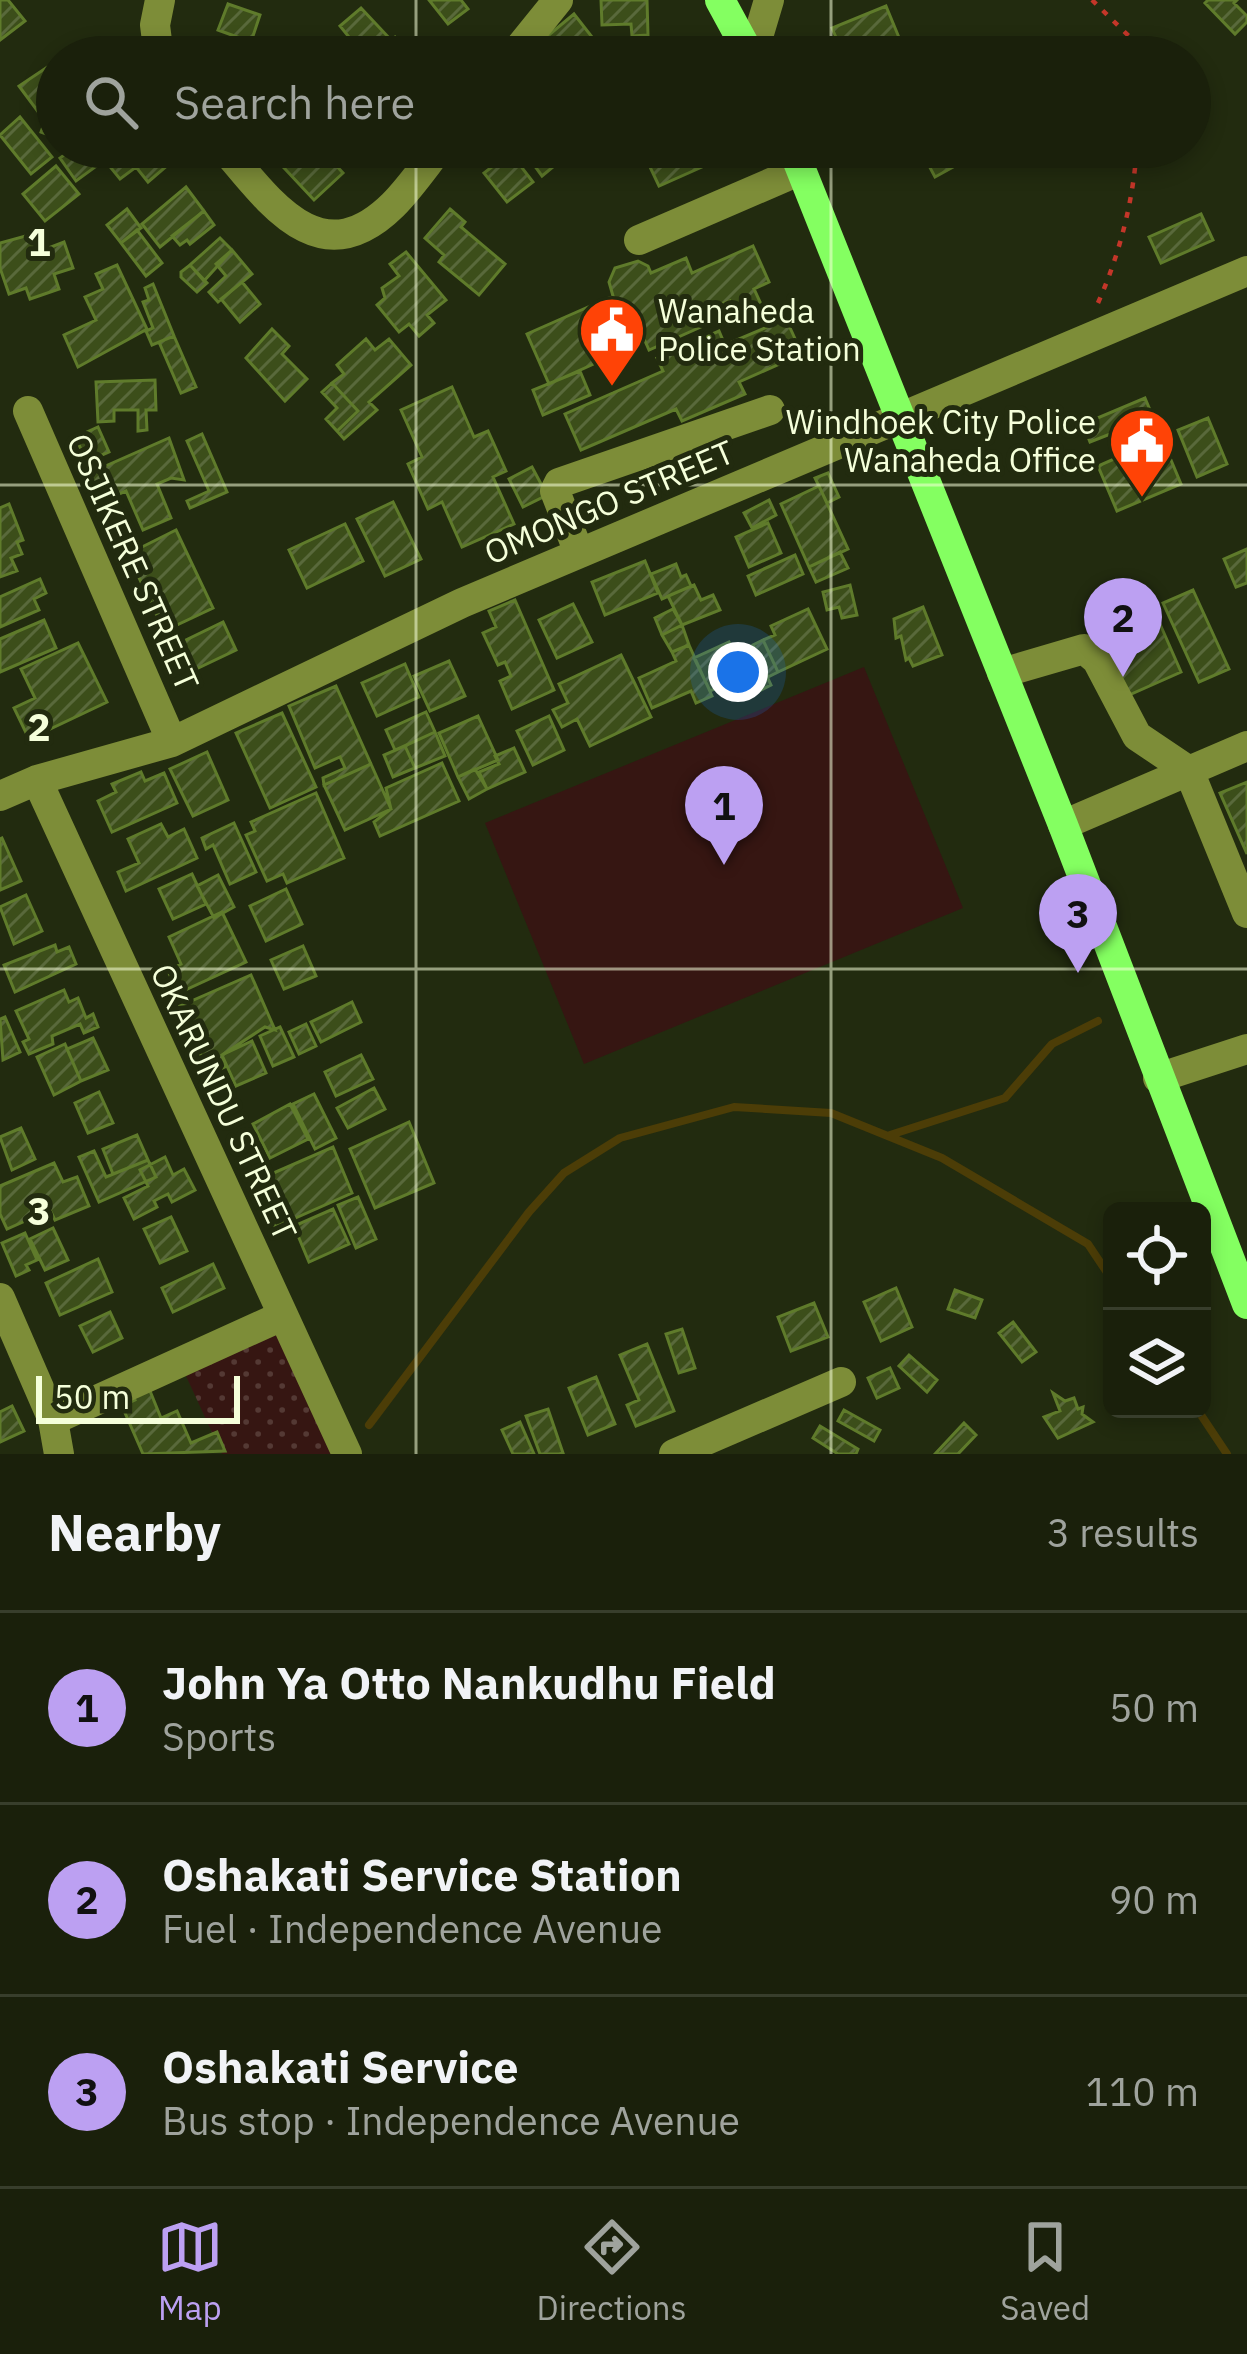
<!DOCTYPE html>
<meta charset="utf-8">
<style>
:root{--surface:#1a200b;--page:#232814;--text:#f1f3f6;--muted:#9fa39d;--line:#383e2c;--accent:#bca0f2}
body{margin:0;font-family:"IBM Plex Sans",sans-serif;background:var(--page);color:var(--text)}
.controls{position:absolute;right:36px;bottom:36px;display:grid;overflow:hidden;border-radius:18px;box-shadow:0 6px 18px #0003}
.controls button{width:108px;height:108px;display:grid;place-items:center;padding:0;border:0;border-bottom:3px solid var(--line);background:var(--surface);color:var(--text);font:60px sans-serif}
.scale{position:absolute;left:36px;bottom:30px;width:204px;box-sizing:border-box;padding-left:12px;border:6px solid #f5ffda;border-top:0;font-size:33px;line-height:42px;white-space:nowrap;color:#f5ffda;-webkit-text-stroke:9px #222b0f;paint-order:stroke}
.you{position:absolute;left:738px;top:672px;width:42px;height:42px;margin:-30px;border:9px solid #fff;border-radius:50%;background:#1a73e8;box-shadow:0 0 0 18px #1a73e833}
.badge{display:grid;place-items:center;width:78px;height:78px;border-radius:50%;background:var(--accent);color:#111;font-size:39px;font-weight:700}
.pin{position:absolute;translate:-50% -99px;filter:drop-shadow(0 3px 6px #0008)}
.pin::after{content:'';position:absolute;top:63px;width:42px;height:36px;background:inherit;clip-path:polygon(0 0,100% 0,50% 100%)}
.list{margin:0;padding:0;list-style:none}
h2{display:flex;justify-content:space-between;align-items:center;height:156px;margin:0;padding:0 48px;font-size:51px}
h2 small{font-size:39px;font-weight:400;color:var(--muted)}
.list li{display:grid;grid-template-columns:78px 1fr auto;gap:36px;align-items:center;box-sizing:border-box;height:192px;padding:0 48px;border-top:3px solid var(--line)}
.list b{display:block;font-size:45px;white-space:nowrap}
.list p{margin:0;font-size:39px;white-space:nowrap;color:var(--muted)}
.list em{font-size:39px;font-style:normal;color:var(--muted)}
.icon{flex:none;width:66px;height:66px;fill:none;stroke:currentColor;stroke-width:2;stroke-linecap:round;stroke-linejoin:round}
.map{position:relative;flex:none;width:1247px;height:1454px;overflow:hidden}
.search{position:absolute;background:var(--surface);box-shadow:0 6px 18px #0003;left:36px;right:36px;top:36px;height:132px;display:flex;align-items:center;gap:30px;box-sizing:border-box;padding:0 42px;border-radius:66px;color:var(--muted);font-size:45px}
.sheet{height:732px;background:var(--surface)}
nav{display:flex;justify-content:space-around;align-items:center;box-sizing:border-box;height:168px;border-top:3px solid var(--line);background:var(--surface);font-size:33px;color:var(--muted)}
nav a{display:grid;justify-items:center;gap:6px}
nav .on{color:var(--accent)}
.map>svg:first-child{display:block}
.grass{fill:url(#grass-dots)}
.park{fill:#361612}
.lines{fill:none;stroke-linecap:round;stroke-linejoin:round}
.stream{stroke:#4c3d07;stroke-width:8}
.building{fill:url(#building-hatch);stroke:#5f7b2b;stroke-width:3}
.path{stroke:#c43629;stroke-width:4.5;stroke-dasharray:6 9;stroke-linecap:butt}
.minor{stroke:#7d8d38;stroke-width:30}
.major{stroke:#84ff61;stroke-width:30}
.grid{fill:none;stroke:#f5ffda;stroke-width:3;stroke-opacity:0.55}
.labels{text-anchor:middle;stroke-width:10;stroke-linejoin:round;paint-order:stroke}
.poi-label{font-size:33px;fill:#f5ffda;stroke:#222b0f;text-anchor:start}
.street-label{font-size:33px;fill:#f5ffda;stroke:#222b0f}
.grid-label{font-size:39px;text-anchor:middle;font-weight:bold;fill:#f5ffda;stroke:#222b0f;stroke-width:10;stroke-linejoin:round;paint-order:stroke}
</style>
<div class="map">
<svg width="1247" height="1454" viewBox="0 0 1247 1454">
<defs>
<pattern id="grass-dots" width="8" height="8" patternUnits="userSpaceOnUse" patternTransform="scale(3)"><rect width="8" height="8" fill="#361612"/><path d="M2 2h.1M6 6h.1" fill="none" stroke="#543934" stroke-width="1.8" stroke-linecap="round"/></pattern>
<pattern id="building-hatch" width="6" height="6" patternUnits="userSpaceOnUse" patternTransform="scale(3)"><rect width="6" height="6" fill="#3c4e1a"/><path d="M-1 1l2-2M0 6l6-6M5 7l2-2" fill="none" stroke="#59693b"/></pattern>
</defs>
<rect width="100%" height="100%" fill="#222b0f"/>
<path class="grass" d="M282,1316L347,1454H222L180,1363Z"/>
<path class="park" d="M864,667L963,908L584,1064L485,823Z"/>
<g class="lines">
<path class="stream" d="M890,1135L1005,1098L1052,1044L1098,1021
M1197,1409L1227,1454
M369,1425L529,1212L564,1173L620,1138L734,1107L831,1113L942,1158L1088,1244L1112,1280"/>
</g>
<path class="building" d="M0,0H8L25,21L0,40Z
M429,0H461L468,9L448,24Z
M601,0H647L648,35L632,36L631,24L602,25Z
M1208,0H1237L1234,3L1247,16V22L1235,34L1205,3Z
M228,4L260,15L251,42L218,30Z
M886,6L907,57H836L843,54L832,28Z
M361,8L391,40L395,37L408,53L404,57H365L340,26Z
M574,14L592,37L579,47L587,57H538L532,49Z
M650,39L654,57H629L626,44Z
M52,64L57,75V88L50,91L57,98V138L41,132L45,121L19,86Z
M20,117L52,157L31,174L0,135Z
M75,147H91L102,162L76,181L60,158Z
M121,147H155L169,164L148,182L136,167L120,179L107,163L124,150Z
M281,147H319L343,173L314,200L272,155Z
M506,147L533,182L507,202L484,173L497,163L492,158Z
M521,147H577L542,176Z
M747,147L659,186L649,165L686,147Z
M919,147H959L966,160L935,177Z
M56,166L79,194L45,221L23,194Z
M186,187L204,211L160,247L142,224Z
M127,209L141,228L121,243L107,225Z
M450,209L465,222L461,227L505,264L479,295L439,262L444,255L425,238Z
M204,211L214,225L190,244L187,240L180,245L172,236Z
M1201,214L1213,240L1161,263L1149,237Z
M137,230L162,263L146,276L121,243Z
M40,232L46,249L64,242L73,268L54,274L59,289L30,299L26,288L9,294L0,268V243Z
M220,238L232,250L204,281L190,265Z
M753,246L769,282L754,289L766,315L740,326L730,301L707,309L712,322L649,350L645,341L549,384L527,334L613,296L609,282L615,268L638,261L648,266L651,273L686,258L692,273Z
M232,250L252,274L218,302L209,292L226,276L216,264Z
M406,252L446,300L427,315L434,323L419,336L409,324L399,332L377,305L385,298L382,288L399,276L390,264Z
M117,265L147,329L78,367L64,335L96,320L85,297L103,289L96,274Z
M190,265L207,283L197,292L181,277V272Z
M242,282L260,304L240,322L221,299Z
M153,284L174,336L152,345L146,331L153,328L143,302L149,300L145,288Z
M786,319L802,354L739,382L745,394L682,421L676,409L581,450L565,414L663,371L657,358L719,331L725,345Z
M272,329L289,346L282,354L307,379L285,401L246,358Z
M174,336L196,387L181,393L159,342Z
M366,339L375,350L389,339L411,365L369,402L377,410L344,439L337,431L358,411L332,383L344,374L337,365Z
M580,371L590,395L543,415L533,390Z
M155,380L156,410H146L147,430L138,431V410H114V421L98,422L96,382Z
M332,383L358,411L337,431L326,419L337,408L322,392Z
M452,387L474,437L488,431L506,471L493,477L514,524L462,547L442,502L428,509L408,464L422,457L401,410Z
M1145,398L1181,484L1117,511L1098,466L1137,449L1128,427L1090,442L1083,424Z
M1208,418L1227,464L1197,477L1178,430Z
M98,427L109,452L86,462L76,437Z
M202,434L227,492L190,508L187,501L209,491L187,441Z
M169,438L184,480L171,478L157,484L171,518L143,530L126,491L95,504L83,476Z
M532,467L547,495L523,507L509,479Z
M828,473L839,497L827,503L815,478Z
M819,486L848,549L809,567L781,504Z
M769,500L776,515L752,528L744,513Z
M393,502L421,559L385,576L357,519Z
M9,504L23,540L17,542L22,554L11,558L17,571L0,577V508Z
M768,523L781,553L749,567L736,537Z
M345,524L363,561L307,588L289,550Z
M176,530L213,608L164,631L133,565L140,548Z
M1247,549V583L1236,587L1224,559Z
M840,552L848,568L816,582L809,567Z
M795,555L803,574L756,595L748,576Z
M645,561L658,593L605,615L592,582Z
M676,564L681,577L686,575L691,586L662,599L651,574Z
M40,579L46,593L34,599L39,610L0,627V597Z
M694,585L701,600L713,595L720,610L682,625L668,596Z
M850,585L857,615L842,618L839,607L827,610L823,592Z
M1193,590L1229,669L1199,682L1163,603Z
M515,600L554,690L512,709L500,681L511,676L505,662L498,665L483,633L496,627L489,611Z
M573,604L592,642L557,658L539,620Z
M923,607L942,655L913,666L909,658L906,660L901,636L896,638L894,619Z
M673,609L682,625L662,635L655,618Z
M808,609L827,649L778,672L763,640L775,635L771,626Z
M44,620L56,648L0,672V639Z
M223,622L236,650L196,669L182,642Z
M1160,624L1181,672L1129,695L1108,648Z
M682,625L689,645L672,652L662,635Z
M763,640L778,672L768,677L753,645Z
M729,642L737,658L743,656L754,679L723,694L719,687L710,691L694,658Z
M78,643L107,702L29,739L14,708L35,698L21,669Z
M689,645L712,696L696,703L691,691L652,708L639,678L676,661L672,652Z
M755,650L771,685L759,691L743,656Z
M621,655L651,717L590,746L577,719L562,727L553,710L568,703L559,684Z
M449,661L465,696L430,711L414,676Z
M405,664L419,697L377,716L362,683Z
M336,686L371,764L324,785L323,778L345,768L340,757L315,768L289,706Z
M426,712L435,732L395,750L386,730Z
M282,713L316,787L270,808L236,733Z
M478,716L498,760L458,777L439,733Z
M549,716L564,750L533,765L517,731Z
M435,732L445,756L415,768L405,746Z
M405,746L415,768L393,777L384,755Z
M514,748L525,772L487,789L479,772L499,764L495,756Z
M207,752L228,800L193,816L170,769Z
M442,763L459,801L380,836L374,822L391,809L386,788Z
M371,764L391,809L345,830L324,785Z
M475,769L487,789L469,799L458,777Z
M141,772L145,781L164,773L177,803L112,832L98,801L116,792L112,784Z
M1247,782V854L1220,793Z
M316,793L344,858L287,883L283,874L267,881L246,835L255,831L251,822Z
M234,823L256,872L230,884L213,845L206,849L202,838Z
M161,824L168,837L184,829L197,858L126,891L118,872L139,863L128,839Z
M2,838L21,881L0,890V839Z
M192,874L206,904L173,919L159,889Z
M218,875L234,907L214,918L197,886Z
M286,889L302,924L266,941L250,906Z
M26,895L42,931L14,944L0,907Z
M222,912L246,962L170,997L164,984L172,980L168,971L181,964L169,937Z
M55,945L57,952L69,947L76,964L15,992L4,965Z
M303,946L316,976L284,989L271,960Z
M251,975L275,1030L265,1027L222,1055L225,1067L209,1074L180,1006Z
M64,990L69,1002L78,998L86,1018L93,1014L98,1027L84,1033L80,1024L52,1036L53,1044L29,1054L23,1042L29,1039L16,1011Z
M352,1002L361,1022L321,1042L311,1022Z
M5,1017L20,1052L3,1060L0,1019Z
M306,1024L316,1046L299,1054L289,1032Z
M280,1027L294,1057L273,1066L260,1036Z
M93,1038L108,1070L81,1081L67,1049Z
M252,1041L266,1073L236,1086L222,1055Z
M65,1044L81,1081L54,1095L37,1057Z
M361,1055L373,1079L336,1096L325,1072Z
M374,1088L385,1109L348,1128L337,1108Z
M99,1092L113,1123L88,1133L75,1103Z
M314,1094L336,1138L315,1149L293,1104Z
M290,1104L308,1139L270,1158L253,1124Z
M409,1122L434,1183L375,1208L350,1149Z
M21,1128L35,1159L12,1170L0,1137Z
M137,1135L148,1160L113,1174L103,1149Z
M333,1147L352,1193L275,1227L255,1181Z
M94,1151L106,1177L148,1160L156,1177L99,1202L79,1157Z
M165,1157L173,1175L184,1169L195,1190L172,1202L168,1194L154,1201L157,1207L134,1219L124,1198L148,1186L140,1170Z
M54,1163L63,1182L77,1177L89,1206L55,1220L50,1210L7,1229L0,1214V1186Z
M358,1197L376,1239L356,1248L338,1205Z
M333,1209L349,1244L309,1262L294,1226Z
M171,1217L187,1251L160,1263L144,1229Z
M53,1228L68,1260L45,1270L30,1239Z
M25,1233L37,1260L26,1265L29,1270L16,1276L2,1243Z
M98,1259L112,1292L60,1315L46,1283Z
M213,1264L224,1288L173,1312L162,1288Z
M896,1288L912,1327L881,1341L864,1302Z
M955,1290L982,1300L975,1318L948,1309Z
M814,1303L828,1337L791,1351L778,1317Z
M110,1312L122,1338L93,1352L80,1326Z
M1013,1322L1036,1352L1022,1362L999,1333Z
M682,1329L695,1368L679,1373L666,1334Z
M647,1344L674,1411L636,1426L627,1405L639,1400L620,1355Z
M909,1355L937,1380L927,1392L899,1366Z
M890,1368L899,1388L877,1398L868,1378Z
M596,1377L615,1424L588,1435L569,1388Z
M148,1386L161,1418L177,1411L191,1443L217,1432L225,1451L143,1454L122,1406L135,1400L132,1393Z
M1053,1393L1065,1401L1074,1398L1078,1409L1083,1407L1082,1414L1093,1422L1058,1438L1044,1417L1060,1411Z
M12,1406L24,1431L0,1442V1412Z
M548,1409L563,1453L559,1454H540L526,1416Z
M844,1410L880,1430L874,1441L838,1421Z
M520,1422L534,1454H513L502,1430Z
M964,1423L976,1435L958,1454H935Z
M820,1426L858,1449L856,1454H838L813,1438Z"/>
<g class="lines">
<path class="path" d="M1092,0L1144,51V57
M1098,303C1120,253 1133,202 1137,147"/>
<path class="minor" d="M159,57L155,25L160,0
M512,57L558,0
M752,57L769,0
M223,147C270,202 320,277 393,205C410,188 425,166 440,147
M639,240L801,170
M28,411L172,742
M579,553L555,491L559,483L770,410
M1002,673L1084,649L1097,660L1137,736L1189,771L1247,913
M37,780L347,1454
M0,796L37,780L172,742L462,603L1247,271
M1063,825L1247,746
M1158,1078L1247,1049
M0,1298L53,1420L59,1454
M53,1420L282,1316
M674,1454L841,1382"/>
<path class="major" d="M720,0L751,57
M792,147L1063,825L1247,1304"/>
</g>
<path class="grid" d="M416,0V57M831,0V57M416,147V1454M831,147V1454M0,485H1247M0,969H1247"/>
<defs>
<g id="civic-pin" transform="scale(3.45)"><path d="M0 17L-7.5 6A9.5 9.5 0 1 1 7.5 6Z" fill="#ff4306" stroke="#222b0f"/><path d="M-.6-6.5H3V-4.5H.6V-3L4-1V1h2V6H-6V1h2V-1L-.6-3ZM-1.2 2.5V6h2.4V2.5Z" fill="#fff"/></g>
</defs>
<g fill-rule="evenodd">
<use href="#civic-pin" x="612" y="330"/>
<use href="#civic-pin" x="1142" y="441"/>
</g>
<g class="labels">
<g class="poi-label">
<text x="658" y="323">Wanaheda<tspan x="658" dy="38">Police Station</tspan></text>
<text x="1096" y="434" text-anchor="end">Windhoek City Police<tspan x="1096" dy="38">Wanaheda Office</tspan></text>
</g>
<g class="street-label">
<text transform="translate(609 502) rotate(-23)" y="12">OMONGO STREET</text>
<text transform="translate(133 562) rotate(66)" y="12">OSJIKERE STREET</text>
<text transform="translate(224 1102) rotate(65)" y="12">OKARUNDU STREET</text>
</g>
</g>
<g class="grid-label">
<text x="39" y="256">1</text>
<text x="39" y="741">2</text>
<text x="39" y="1225">3</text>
</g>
</svg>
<div class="controls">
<button><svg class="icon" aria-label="locate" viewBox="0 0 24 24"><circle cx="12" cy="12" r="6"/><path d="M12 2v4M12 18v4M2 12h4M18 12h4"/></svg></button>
<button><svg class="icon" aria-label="layers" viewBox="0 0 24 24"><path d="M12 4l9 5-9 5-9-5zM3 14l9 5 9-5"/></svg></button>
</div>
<div class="scale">50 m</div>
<div class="you"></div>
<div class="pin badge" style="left:724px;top:865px">1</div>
<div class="pin badge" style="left:1123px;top:677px">2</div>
<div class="pin badge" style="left:1078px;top:973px">3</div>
<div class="search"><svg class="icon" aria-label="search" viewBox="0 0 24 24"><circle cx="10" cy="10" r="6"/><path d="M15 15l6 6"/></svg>Search here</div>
</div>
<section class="sheet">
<h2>Nearby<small>3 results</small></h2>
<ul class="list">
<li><span class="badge">1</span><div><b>John Ya Otto Nankudhu Field</b><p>Sports</p></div><em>50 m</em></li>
<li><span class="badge">2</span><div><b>Oshakati Service Station</b><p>Fuel · Independence Avenue</p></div><em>90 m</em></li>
<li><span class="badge">3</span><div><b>Oshakati Service</b><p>Bus stop · Independence Avenue</p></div><em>110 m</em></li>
</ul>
</section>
<nav>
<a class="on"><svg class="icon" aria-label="map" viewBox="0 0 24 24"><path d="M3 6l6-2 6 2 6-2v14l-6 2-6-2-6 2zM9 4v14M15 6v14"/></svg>Map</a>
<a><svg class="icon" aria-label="directions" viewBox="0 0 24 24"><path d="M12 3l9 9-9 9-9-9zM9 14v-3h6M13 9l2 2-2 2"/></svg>Directions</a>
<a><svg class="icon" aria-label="saved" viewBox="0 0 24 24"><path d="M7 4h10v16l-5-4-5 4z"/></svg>Saved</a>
</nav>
